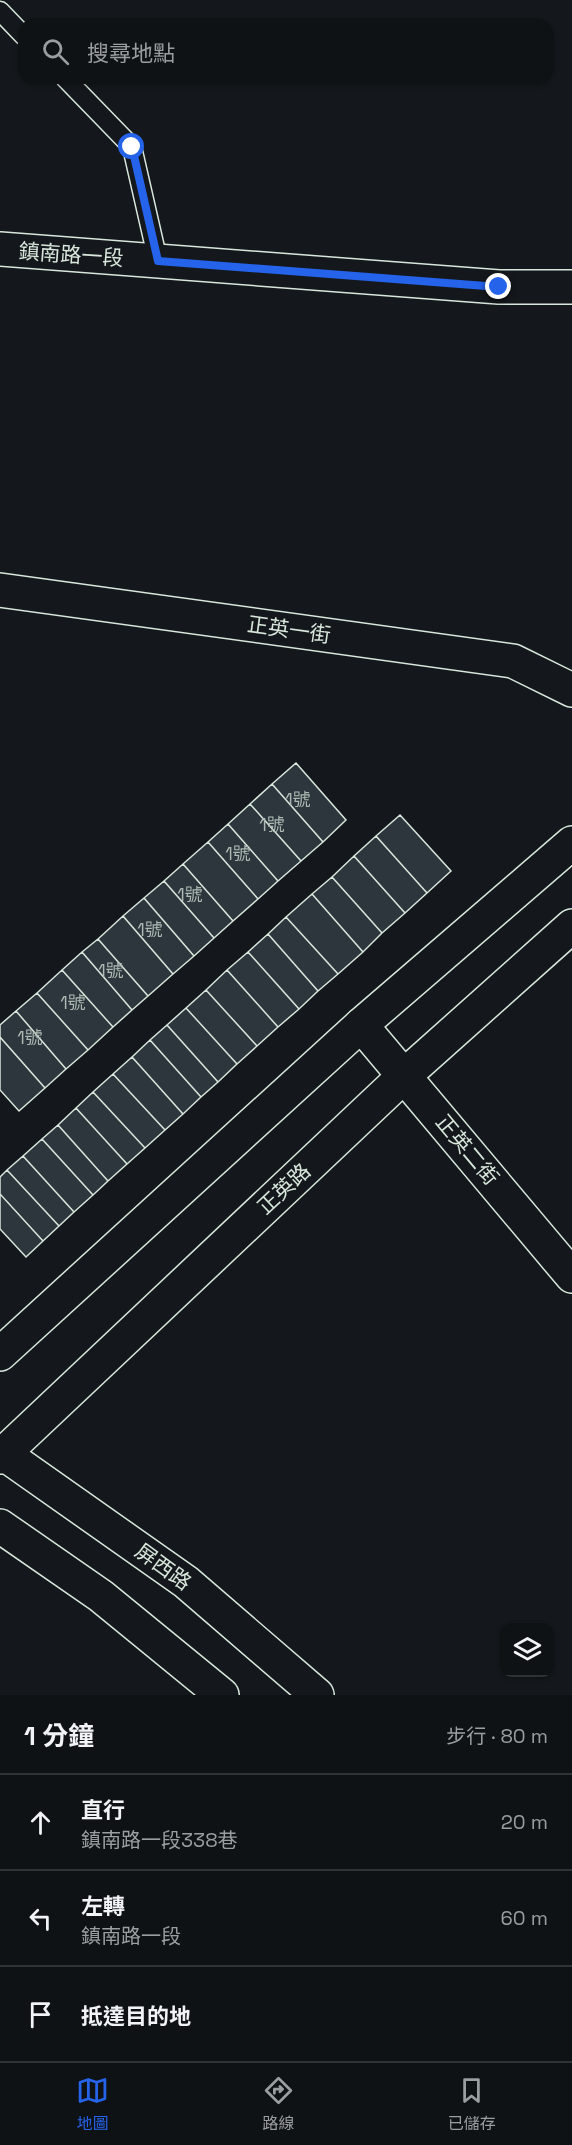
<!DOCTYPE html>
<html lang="zh-TW">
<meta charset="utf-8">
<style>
:root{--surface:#0f1215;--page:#1d2022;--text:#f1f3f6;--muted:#9b9ea0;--line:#2f3234;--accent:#2563eb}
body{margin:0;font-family:"Space Grotesk","Noto Sans TC",sans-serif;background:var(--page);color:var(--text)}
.controls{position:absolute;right:18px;bottom:18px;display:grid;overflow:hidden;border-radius:12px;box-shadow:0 2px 4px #0004}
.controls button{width:54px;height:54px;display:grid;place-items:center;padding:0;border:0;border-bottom:2px solid var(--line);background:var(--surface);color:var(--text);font:30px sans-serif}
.stop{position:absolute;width:18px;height:18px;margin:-14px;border:4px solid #2563eb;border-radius:50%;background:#fff}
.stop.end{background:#2563eb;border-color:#fff;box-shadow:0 2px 6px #0008}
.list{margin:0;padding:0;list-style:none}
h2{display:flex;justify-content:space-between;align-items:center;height:78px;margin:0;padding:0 24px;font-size:26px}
h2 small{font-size:20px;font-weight:400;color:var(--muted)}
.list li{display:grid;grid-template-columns:39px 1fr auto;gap:18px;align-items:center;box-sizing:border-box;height:96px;padding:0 24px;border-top:2px solid var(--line)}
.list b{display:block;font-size:22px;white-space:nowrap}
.list p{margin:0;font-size:20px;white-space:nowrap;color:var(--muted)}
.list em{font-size:20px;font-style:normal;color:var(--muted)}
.icon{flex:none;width:33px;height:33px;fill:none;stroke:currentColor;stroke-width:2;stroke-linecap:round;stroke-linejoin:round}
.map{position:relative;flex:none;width:572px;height:1695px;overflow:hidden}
.search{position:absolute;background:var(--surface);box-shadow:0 2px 4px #0004;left:18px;right:18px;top:18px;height:66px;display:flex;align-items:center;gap:15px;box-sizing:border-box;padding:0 21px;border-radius:18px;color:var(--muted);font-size:22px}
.sheet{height:366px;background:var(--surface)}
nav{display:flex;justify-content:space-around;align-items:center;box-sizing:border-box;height:84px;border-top:2px solid var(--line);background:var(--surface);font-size:16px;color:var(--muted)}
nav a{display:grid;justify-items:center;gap:3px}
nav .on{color:var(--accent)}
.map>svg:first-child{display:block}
.building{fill:#2c363c;stroke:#d8e6dc;stroke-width:1.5}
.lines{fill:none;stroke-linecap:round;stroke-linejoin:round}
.lane-casing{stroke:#d8e6dc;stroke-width:21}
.street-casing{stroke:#d8e6dc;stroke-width:36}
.secondary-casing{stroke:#d8e6dc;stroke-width:36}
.lane{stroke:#14181c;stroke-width:18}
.street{stroke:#14181c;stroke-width:33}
.secondary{stroke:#14181c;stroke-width:33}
.route{stroke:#2563eb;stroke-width:8}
.labels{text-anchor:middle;stroke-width:4.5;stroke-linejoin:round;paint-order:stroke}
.number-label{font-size:18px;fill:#adbab4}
.street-label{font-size:21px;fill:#d8e6dc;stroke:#14181c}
</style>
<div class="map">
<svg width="572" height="1695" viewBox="0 0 572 1695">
<rect width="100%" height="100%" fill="#14181c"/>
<path class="building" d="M296,763L346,820L323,842L272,784Z
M272,784L323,842L301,861L250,804Z
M250,804L301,861L278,881L228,824Z
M400,815L451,871L427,893L376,836Z
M228,824L278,881L258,899L208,842Z
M376,836L427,893L405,913L354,856Z
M208,842L258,899L233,921L183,864Z
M354,856L405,913L382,933L332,877Z
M183,864L233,921L214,938L164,881Z
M332,877L382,933L363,952L312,894Z
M164,881L214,938L194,956L144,898Z
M312,894L363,952L338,974L286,917Z
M144,898L194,956L173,974L123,916Z
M123,916L173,974L148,996L98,939Z
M286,917L338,974L318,991L268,934Z
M268,934L318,991L299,1009L248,952Z
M98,939L148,996L132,1010L82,952Z
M82,952L132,1010L113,1027L62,970Z
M248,952L299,1009L278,1027L227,970Z
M62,970L113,1027L88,1050L37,993Z
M227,970L278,1027L257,1046L206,990Z
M206,990L257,1046L237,1064L186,1008Z
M37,993L88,1050L66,1069L16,1011Z
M186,1008L237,1064L218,1082L167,1025Z
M16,1011L66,1069L45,1088L0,1037V1025Z
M167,1025L218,1082L201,1097L150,1040Z
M0,1037L45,1088L19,1111L0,1090Z
M150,1040L201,1097L183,1114L132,1057Z
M132,1057L183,1114L165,1130L113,1074Z
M113,1074L165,1130L145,1148L93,1092Z
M93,1092L145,1148L127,1164L76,1108Z
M76,1108L127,1164L108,1181L58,1125Z
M58,1125L108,1181L93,1195L42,1139Z
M42,1139L93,1195L74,1212L23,1156Z
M23,1156L74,1212L59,1226L7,1170Z
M7,1170L59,1226L43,1241L0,1194V1177Z
M0,1194L43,1241L26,1257L0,1229Z"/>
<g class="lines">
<g class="lane-casing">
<path id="lane" d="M0,11L24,36
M65,78L132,147L158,261"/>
</g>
<g class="street-casing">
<path id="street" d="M0,590L513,661L572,690
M361,1025L572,1276"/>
</g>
<g class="secondary-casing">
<path id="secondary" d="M0,249L499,287H572
M0,1354L361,1025L572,843
M0,1451L186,1582L317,1695
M0,1457L404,1076L572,926
M0,1526L101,1596L222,1695"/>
</g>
<use href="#lane" class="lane"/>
<use href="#street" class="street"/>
<use href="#secondary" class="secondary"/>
</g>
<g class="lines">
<path class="route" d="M132,147L158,261L499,287"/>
</g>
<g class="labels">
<g class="number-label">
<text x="298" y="806">1號</text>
<text x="272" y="831">1號</text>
<text x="238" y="860">1號</text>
<text x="190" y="901">1號</text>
<text x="150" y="936">1號</text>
<text x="111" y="977">1號</text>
<text x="73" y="1009">1號</text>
<text x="30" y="1044">1號</text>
</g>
<g class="street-label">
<text transform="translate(71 255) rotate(4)" y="7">鎮南路一段</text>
<text transform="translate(289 630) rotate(8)" y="7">正英一街</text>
<text transform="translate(467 1150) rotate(50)" y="7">正英二街</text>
<text transform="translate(284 1189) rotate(-43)" y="7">正英路</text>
<text transform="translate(163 1567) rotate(36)" y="7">屏西路</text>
</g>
</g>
</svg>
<div class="controls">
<button><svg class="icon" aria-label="layers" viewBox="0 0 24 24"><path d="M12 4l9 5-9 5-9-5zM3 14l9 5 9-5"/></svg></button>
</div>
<div class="stop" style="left:132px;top:147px"></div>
<div class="stop end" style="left:499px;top:287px"></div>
<div class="search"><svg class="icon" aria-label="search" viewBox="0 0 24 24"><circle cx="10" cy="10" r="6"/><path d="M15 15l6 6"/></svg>搜尋地點</div>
</div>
<section class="sheet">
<h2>1 分鐘<small>步行 · 80 m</small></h2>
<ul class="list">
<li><svg class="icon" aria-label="ahead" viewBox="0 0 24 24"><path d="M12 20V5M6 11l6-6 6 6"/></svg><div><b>直行</b><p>鎮南路一段338巷</p></div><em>20 m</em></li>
<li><svg class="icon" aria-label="left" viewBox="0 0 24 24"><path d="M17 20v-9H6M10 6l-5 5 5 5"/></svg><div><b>左轉</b><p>鎮南路一段</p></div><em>60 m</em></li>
<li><svg class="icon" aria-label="arrive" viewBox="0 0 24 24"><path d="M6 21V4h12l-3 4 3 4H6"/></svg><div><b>抵達目的地</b></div></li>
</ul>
</section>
<nav>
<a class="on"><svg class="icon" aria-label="map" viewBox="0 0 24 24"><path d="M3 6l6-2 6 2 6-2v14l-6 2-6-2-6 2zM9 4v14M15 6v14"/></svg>地圖</a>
<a><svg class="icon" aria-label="directions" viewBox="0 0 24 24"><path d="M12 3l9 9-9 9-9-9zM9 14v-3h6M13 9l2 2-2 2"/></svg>路線</a>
<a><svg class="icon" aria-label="saved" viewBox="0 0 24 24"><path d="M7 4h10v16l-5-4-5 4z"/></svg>已儲存</a>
</nav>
